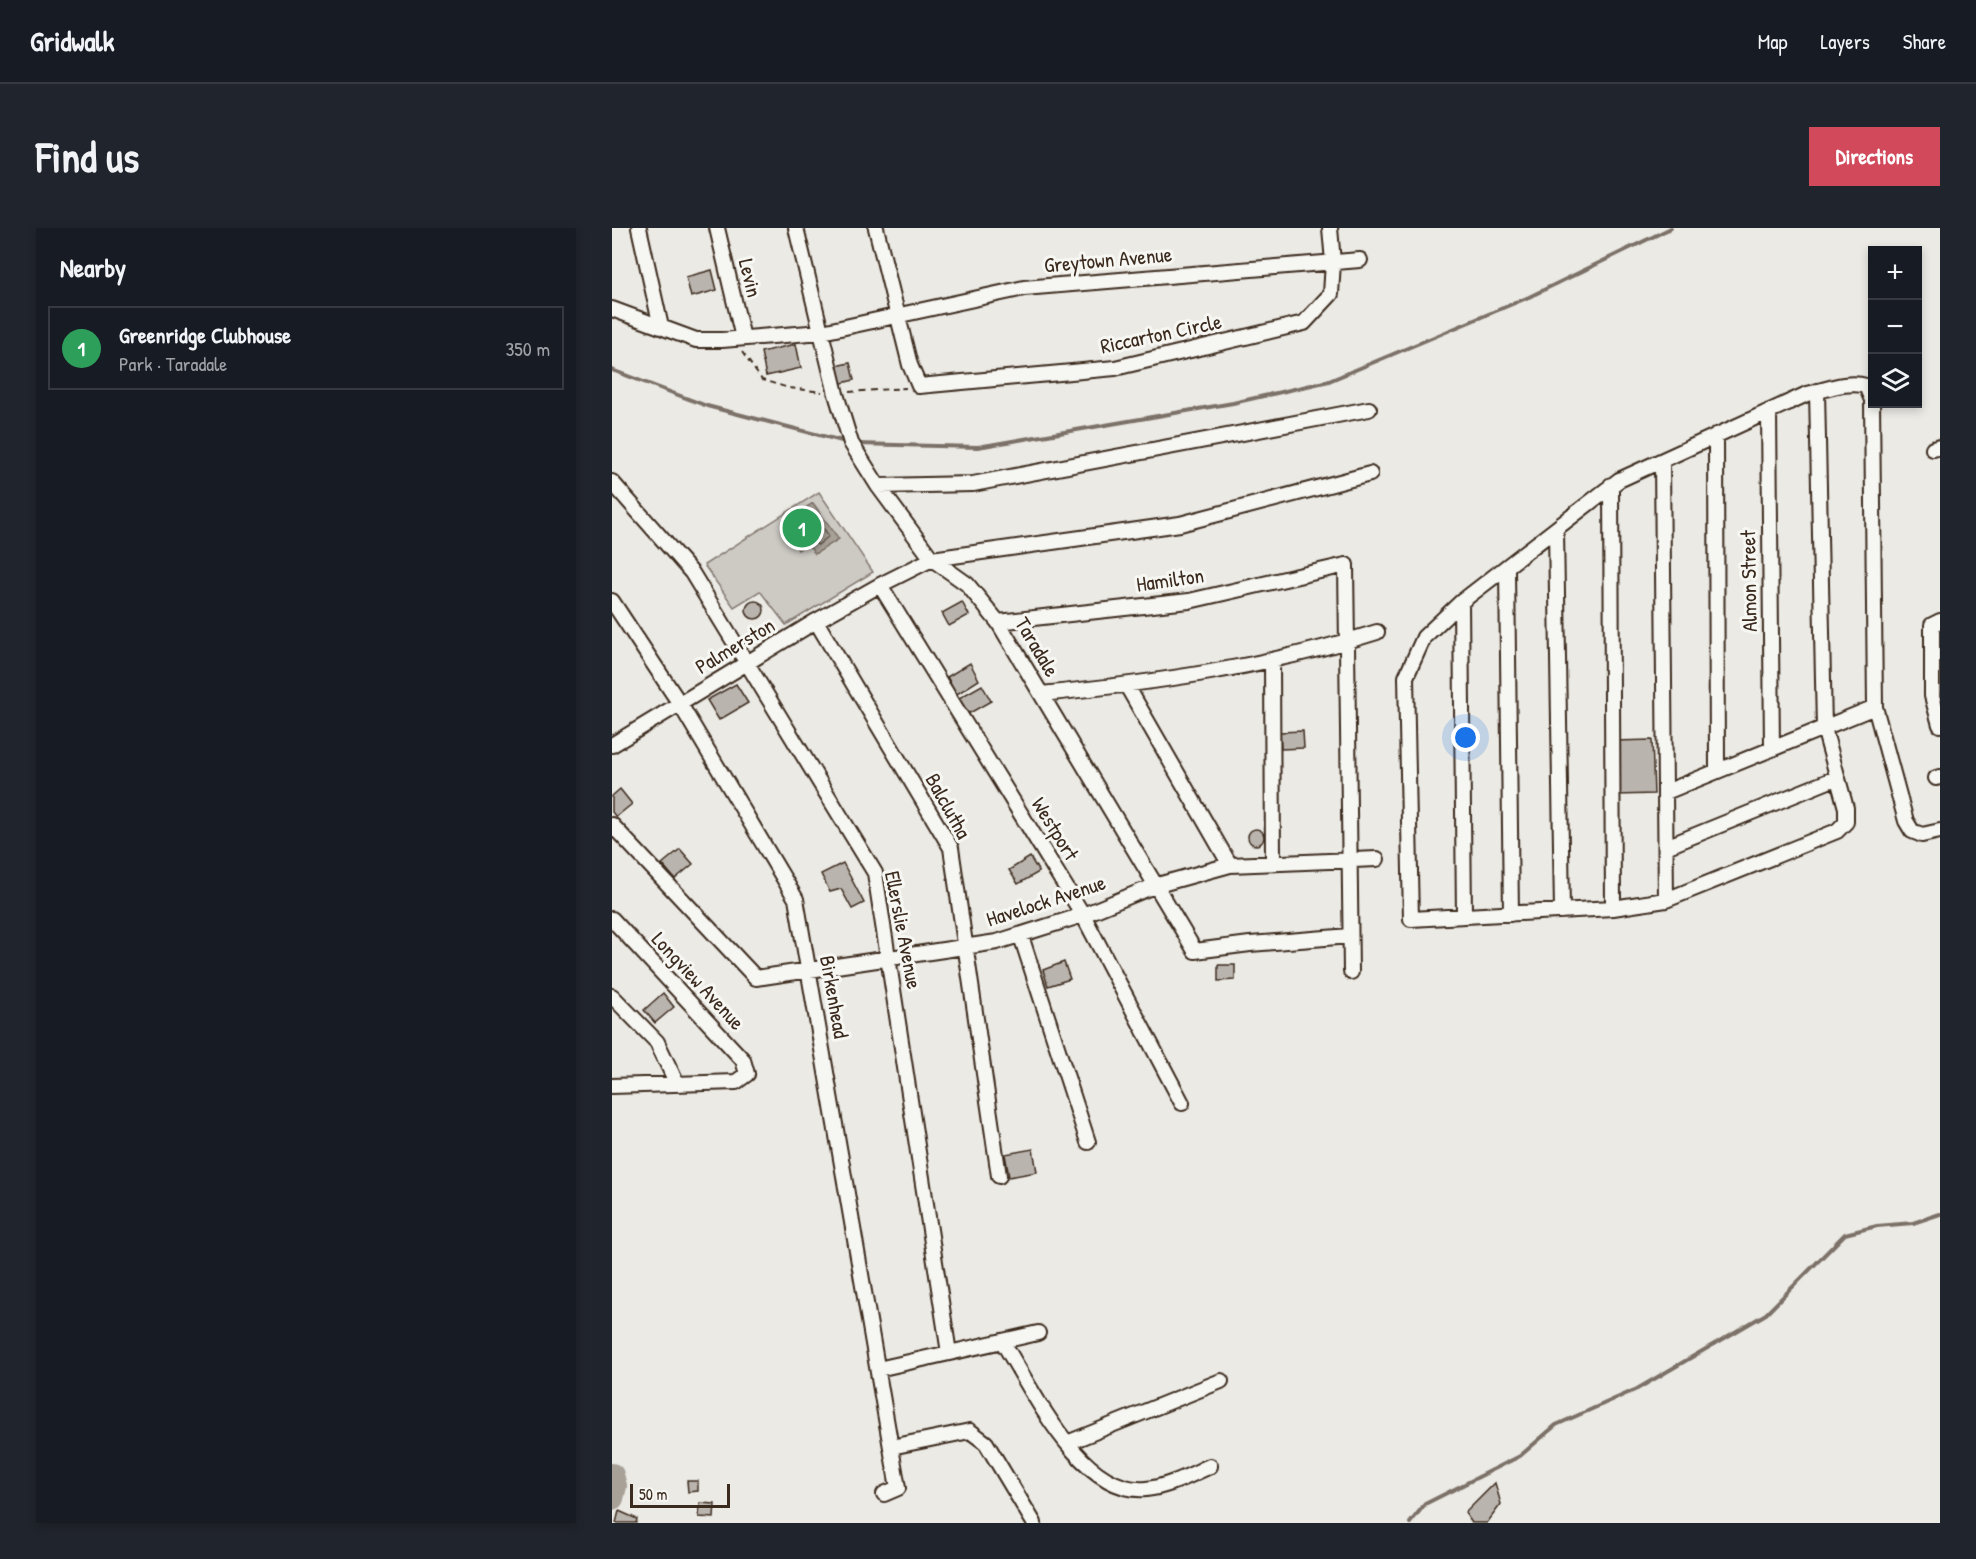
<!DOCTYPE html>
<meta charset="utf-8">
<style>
:root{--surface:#171b24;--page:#20242c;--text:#f1f3f6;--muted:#9ea1a6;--line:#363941;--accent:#d1495b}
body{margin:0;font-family:"Patrick Hand",sans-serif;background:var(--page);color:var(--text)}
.controls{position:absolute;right:18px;top:18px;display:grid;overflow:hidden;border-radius:0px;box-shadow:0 3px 9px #0003}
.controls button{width:54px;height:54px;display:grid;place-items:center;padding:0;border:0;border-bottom:2px solid var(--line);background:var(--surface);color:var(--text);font:30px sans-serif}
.scale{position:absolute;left:18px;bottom:15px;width:100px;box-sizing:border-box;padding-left:6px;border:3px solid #3b2a1e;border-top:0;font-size:16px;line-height:21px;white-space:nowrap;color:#3b2a1e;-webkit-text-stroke:4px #f6f6f2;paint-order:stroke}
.you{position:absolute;left:854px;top:510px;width:21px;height:21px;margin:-15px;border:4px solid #fff;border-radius:50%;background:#1a73e8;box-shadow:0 0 0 9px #1a73e833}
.badge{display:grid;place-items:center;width:39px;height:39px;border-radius:50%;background:var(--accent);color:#fff;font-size:20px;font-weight:700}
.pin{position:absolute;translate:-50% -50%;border:3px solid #fff;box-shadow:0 2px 6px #0006}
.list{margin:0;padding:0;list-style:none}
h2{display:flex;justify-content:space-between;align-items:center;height:78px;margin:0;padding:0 24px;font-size:26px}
h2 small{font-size:20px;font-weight:400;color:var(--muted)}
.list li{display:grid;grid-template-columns:39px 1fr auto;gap:18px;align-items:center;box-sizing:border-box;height:84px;margin:0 12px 12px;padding:0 12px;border:2px solid var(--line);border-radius:0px}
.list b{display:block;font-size:22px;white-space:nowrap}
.list p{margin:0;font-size:20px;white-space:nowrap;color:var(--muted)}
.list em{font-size:20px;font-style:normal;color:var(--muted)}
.icon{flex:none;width:33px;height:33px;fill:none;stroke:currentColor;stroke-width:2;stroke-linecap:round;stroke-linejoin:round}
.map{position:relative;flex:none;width:1328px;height:1295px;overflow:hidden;border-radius:0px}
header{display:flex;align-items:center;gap:36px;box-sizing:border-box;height:84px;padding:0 30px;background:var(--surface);border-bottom:2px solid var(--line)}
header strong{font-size:28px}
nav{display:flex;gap:33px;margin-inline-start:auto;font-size:21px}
.intro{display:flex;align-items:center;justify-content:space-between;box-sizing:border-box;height:144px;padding:0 36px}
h1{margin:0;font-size:42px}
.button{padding:15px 27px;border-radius:0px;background:var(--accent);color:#fff;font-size:21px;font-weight:700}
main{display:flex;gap:36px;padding:0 36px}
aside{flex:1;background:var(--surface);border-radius:0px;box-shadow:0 3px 9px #0003}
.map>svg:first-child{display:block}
.green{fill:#cdcac4;stroke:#847a71;stroke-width:1.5}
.water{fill:#a8a198;stroke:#7c7167;stroke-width:1.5}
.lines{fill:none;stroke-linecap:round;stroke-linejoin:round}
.shore{stroke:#675a4f;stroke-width:1.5}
.stream{stroke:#7c7167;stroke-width:4}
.river{stroke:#a8a198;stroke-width:24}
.building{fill:#bab4ae;stroke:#3b2a1e;stroke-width:1.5}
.minor-casing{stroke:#3b2a1e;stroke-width:18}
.path{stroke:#3b2a1e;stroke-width:2;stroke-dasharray:6 4.5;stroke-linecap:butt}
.minor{stroke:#f6f6f2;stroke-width:14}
.labels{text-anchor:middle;stroke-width:6;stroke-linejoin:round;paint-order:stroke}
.street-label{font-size:21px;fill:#3b2a1e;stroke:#f6f6f2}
</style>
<header>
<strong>Gridwalk</strong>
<nav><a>Map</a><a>Layers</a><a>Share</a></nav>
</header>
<div class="intro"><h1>Find us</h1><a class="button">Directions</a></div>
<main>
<aside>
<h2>Nearby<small></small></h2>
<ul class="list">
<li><span class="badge" style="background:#2e9e5b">1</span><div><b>Greenridge Clubhouse</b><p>Park · Taradale</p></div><em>350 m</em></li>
</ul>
</aside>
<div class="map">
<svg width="1328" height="1295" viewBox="0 0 1328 1295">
<rect width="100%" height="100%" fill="#ebeae5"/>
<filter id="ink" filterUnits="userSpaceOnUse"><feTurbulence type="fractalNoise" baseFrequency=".0167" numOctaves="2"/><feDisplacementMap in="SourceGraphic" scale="12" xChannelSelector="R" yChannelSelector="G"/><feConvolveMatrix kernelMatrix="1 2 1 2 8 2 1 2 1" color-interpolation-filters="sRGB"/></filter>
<g filter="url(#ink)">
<path class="green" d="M207,264L261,344L174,397L148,363L122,379L92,337Z"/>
<path class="water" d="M201,275L227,311L203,326L195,316L186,322L178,309L186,303L178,290Z"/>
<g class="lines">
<path class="shore" d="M199,284L217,308L206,317L191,309L192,300L187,293Z"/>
<path class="stream" d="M0,142L95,178L234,214
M244,216L366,219L621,175L717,153L917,69L1059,0
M798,1295L813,1276L908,1228L944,1197L1025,1161L1154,1086L1233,1006L1265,998L1301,995L1328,986"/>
<path class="river" d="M0,1247L3,1258L0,1270"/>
</g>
<path class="building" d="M100,42L105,62L79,69L74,49Z
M184,116L189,140L154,148L149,124Z
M238,135L242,152L222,157L218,139Z
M134 382a9 9 0 1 1 18 0a9 9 0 1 1-18 0Z
M350,374L357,387L337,398L330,385Z
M358,435L367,452L345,466L335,449Z
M124,456L136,475L107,492L95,472Z
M370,457L379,473L356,486L347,470Z
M691,503L692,520L669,521L668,504Z
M1040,512L1042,566L1004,567L1002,513Z
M8,561L20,576L4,589L0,584V568Z
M636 609a8 8 0 1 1 16 0a8 8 0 1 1-16 0Z
M68,621L81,636L63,651L50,636Z
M418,629L427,644L406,656L397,642Z
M231,635L252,675L240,681L229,661L218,664L209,646Z
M452,734L458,751L436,758L431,742Z
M606,737H623V752L606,753Z
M51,765L62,779L43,795L32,782Z
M421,921L425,944L397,949L393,926Z
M75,1253H86V1263L76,1264Z
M883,1255L889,1276L875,1295H860L853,1285Z
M88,1275L103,1276L102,1290L87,1289Z
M7,1283L25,1291L24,1295H4Z"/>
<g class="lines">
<g class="minor-casing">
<path id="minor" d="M27,0L49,99
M105,0L131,110
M184,0L224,166L239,215L266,258L320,331L355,356L386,394L583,723L638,716L738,708
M264,0L298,137L307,158L503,140L692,95L719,66L721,34L718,0
M0,81L84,112H110L210,104L412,60L748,32
M1205,163L1212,500L1234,580V594L1225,603L1054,672L1001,680L799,691L794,449L812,409L849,374L1007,252L1195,166C1213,162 1236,152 1254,158L1260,172L1263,479L1294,593L1300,603L1310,607L1328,603
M1157,183L1160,521
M1104,207L1105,543
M1321,221L1328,219
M1050,233L1054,672
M0,254L80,345L263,645L337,1125
M999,257L1001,680
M266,258L361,256L757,181
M944,302L950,683
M895,341L899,686
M268,357L471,687L570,875
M0,373L68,476L184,671L286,1260L272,1266
M849,374L852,688
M204,393L339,620L387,948
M1328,393L1320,397V468L1328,497
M386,394L577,373L734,337L739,744
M660,432L661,635
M515,458L618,637
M429,466C542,455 656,439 765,404
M0,517L204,393L268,357L320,331L568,296L758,246
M1324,550L1328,549
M1054,564L1263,479
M0,597L144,750L385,714L471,687L542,658L618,637L765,631
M1054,619L1224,550
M0,691L131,832L135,846L124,854L0,858
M409,708L476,914
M0,768L45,814L64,854
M390,1113C420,1160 468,1267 534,1261C556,1259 578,1247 598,1238
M266,1141L426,1105
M455,1215L609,1153
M279,1219L358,1203L374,1215L422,1295"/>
</g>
<path class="path" d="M130,124L150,152L177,160L210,164
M237,164L294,160"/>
<use href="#minor" class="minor"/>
</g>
</g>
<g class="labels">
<g class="street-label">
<text transform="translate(496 32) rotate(-5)" y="7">Greytown Avenue</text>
<text transform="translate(138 50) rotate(76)" y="7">Levin</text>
<text transform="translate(549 106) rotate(-12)" y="7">Riccarton Circle</text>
<text transform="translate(558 352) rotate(-8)" y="7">Hamilton</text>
<text transform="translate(1137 353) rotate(-91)" y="7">Almon Street</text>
<text transform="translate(123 418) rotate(-31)" y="7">Palmerston</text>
<text transform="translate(425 419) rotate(59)" y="7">Taradale</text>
<text transform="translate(336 578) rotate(61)" y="7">Balclutha</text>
<text transform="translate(443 601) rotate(58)" y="7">Westport</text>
<text transform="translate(434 673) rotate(-18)" y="7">Havelock Avenue</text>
<text transform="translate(291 702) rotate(79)" y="7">Ellerslie Avenue</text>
<text transform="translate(86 753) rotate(47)" y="7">Longview Avenue</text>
<text transform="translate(222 769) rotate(80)" y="7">Birkenhead</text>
</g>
</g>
</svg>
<div class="controls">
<button>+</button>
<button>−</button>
<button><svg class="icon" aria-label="layers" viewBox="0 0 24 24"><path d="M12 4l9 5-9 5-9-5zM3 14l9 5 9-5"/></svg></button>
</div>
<div class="scale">50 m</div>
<div class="you"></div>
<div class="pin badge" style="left:190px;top:300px;background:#2e9e5b">1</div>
</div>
</main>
